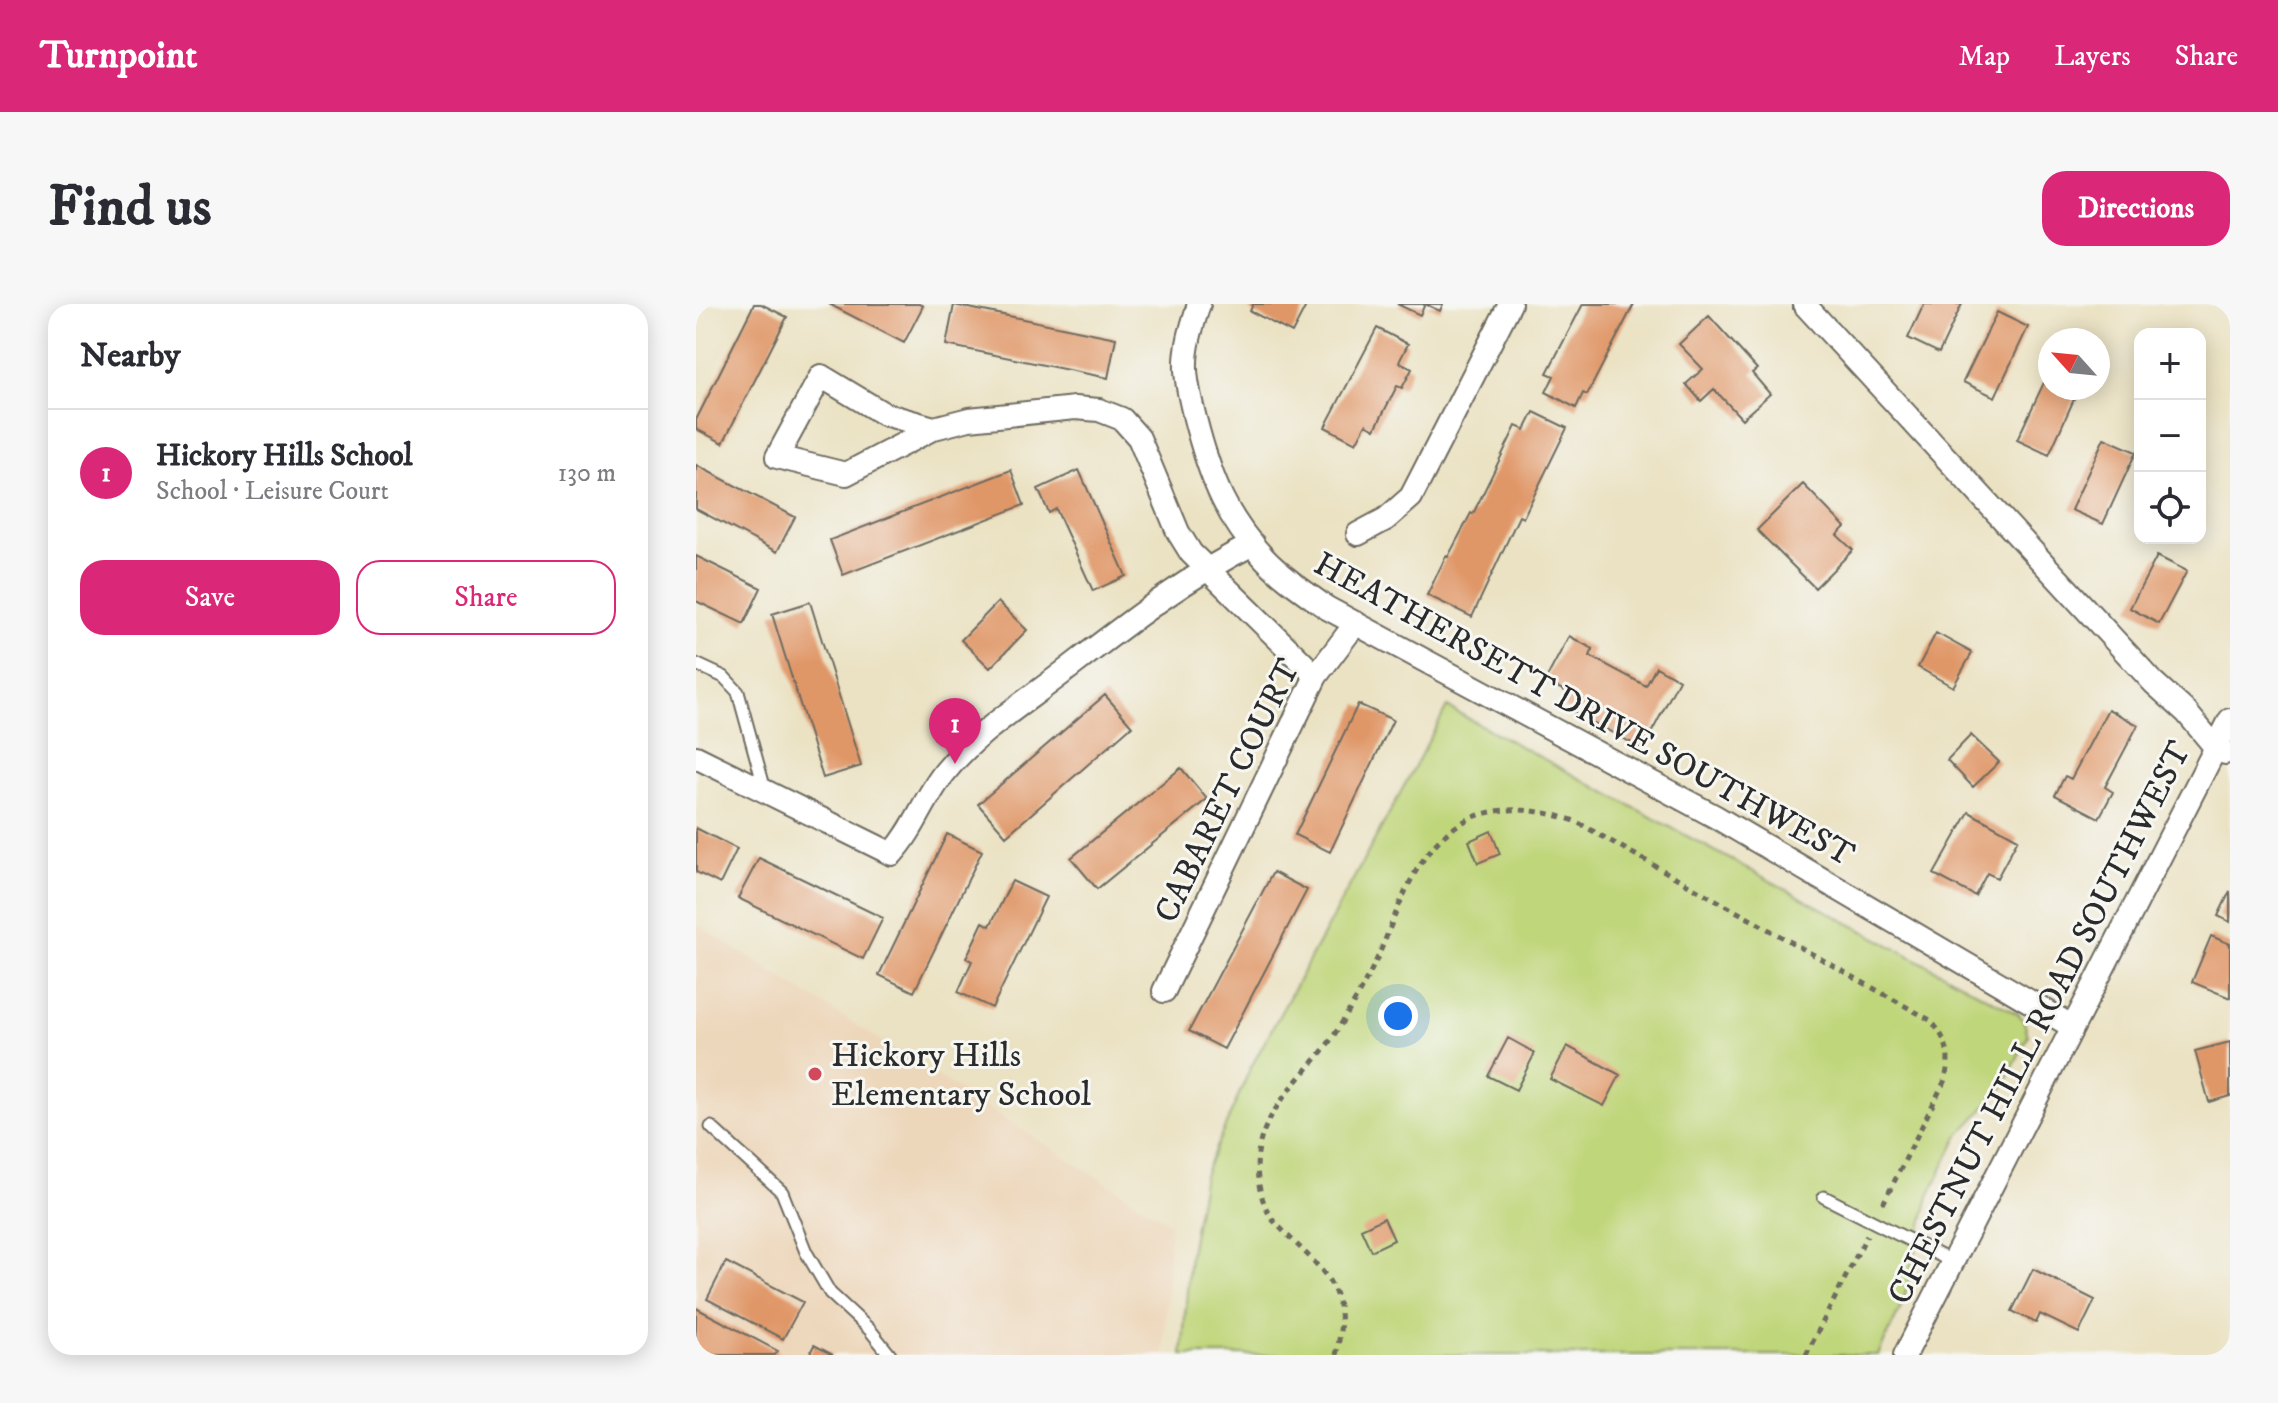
<!DOCTYPE html>
<meta charset="utf-8">
<style>
:root{--surface:#fff;--page:#f7f7f7;--text:#2b2b33;--muted:#7c7c81;--line:#e1e1e2;--accent:#db2777}
body{margin:0;font-family:"IM FELL DW Pica",serif;background:var(--page);color:var(--text)}
.controls{position:absolute;right:24px;top:24px;display:grid;overflow:hidden;border-radius:16px;box-shadow:0 4px 20px #0003}
.controls button{width:72px;height:72px;display:grid;place-items:center;padding:0;border:0;border-bottom:2px solid var(--line);background:var(--surface);color:var(--text);font:40px sans-serif}
.compass{position:absolute;left:1342px;top:24px;width:72px;height:72px;border-radius:50%;background:var(--surface);box-shadow:0 4px 20px #0003;rotate:297deg}
.you{position:absolute;left:702px;top:712px;width:28px;height:28px;margin:-20px;border:6px solid #fff;border-radius:50%;background:#1a73e8;box-shadow:0 0 0 12px #1a73e833}
.badge{display:grid;place-items:center;width:52px;height:52px;border-radius:50%;background:var(--accent);color:#fff;font-size:26px;font-weight:700}
.pin{position:absolute;translate:-50% -66px;filter:drop-shadow(0 2px 4px #0008)}
.pin::after{content:'';position:absolute;top:42px;width:28px;height:24px;background:inherit;clip-path:polygon(0 0,100% 0,50% 100%)}
.list{margin:0;padding:0;list-style:none}
h2{display:flex;justify-content:space-between;align-items:center;height:104px;margin:0;padding:0 32px;font-size:34px}
h2 small{font-size:26px;font-weight:400;color:var(--muted)}
.list li{display:grid;grid-template-columns:52px 1fr auto;gap:24px;align-items:center;box-sizing:border-box;height:128px;padding:0 32px;border-top:2px solid var(--line)}
.list b{display:block;font-size:30px;white-space:nowrap}
.list p{margin:0;font-size:26px;white-space:nowrap;color:var(--muted)}
.list em{font-size:26px;font-style:normal;color:var(--muted)}
.actions{display:flex;gap:16px;padding:24px 32px}
.actions a{flex:1;padding:18px 0;border:2px solid var(--accent);border-radius:24px;text-align:center;font-size:28px;color:var(--accent)}
.actions .main{background:var(--accent);color:#fff}
.icon{flex:none;width:44px;height:44px;fill:none;stroke:currentColor;stroke-width:2;stroke-linecap:round;stroke-linejoin:round}
.map{position:relative;flex:none;width:1534px;height:1051px;overflow:hidden;border-radius:24px}
header{display:flex;align-items:center;gap:48px;box-sizing:border-box;height:112px;padding:0 40px;background:var(--accent);color:#fff}
header strong{font-size:38px}
nav{display:flex;gap:44px;margin-inline-start:auto;font-size:28px}
.intro{display:flex;align-items:center;justify-content:space-between;box-sizing:border-box;height:192px;padding:0 48px}
h1{margin:0;font-size:56px}
.button{padding:20px 36px;border-radius:24px;background:var(--accent);color:#fff;font-size:28px;font-weight:700}
main{display:flex;gap:48px;padding:0 48px}
aside{flex:1;background:var(--surface);border-radius:24px;box-shadow:0 4px 20px #0003}
.map>svg:first-child{display:block}
.built{fill:#edd7bb}
.green{fill:#c0d67a;stroke:#768052;stroke-width:2}
.building{fill:#e09767}
.lines{fill:none;stroke-linecap:round;stroke-linejoin:round}
.service-casing{stroke:#6e6b60;stroke-width:15}
.minor-casing{stroke:#6e6b60;stroke-width:26}
.path{stroke:#6e6b60;stroke-width:5;stroke-dasharray:6 6;stroke-linecap:butt}
.service{stroke:#fff;stroke-width:11}
.minor{stroke:#fff;stroke-width:22}
.poi-dot{fill:#d1495b;stroke:#f6f6f2;stroke-width:3}
.labels{text-anchor:middle;stroke-width:6;stroke-linejoin:round;paint-order:stroke}
.street-label{font-size:34px;fill:#2b2b2b;stroke:#f6f6f2}
.poi-label{font-size:34px;fill:#2b2b2b;stroke:#f6f6f2;text-anchor:start}
</style>
<header>
<strong>Turnpoint</strong>
<nav><a>Map</a><a>Layers</a><a>Share</a></nav>
</header>
<div class="intro"><h1>Find us</h1><a class="button">Directions</a></div>
<main>
<aside>
<h2>Nearby<small></small></h2>
<ul class="list">
<li><span class="badge">1</span><div><b>Hickory Hills School</b><p>School · Leisure Court</p></div><em>130 m</em></li>
</ul>
<div class="actions"><a class="main">Save</a><a>Share</a></div>
</aside>
<div class="map">
<svg width="1534" height="1051" viewBox="0 0 1534 1051">
<rect width="100%" height="100%" fill="#f6f6f2"/>
<filter id="ink" filterUnits="userSpaceOnUse"><feTurbulence type="fractalNoise" baseFrequency=".0125" numOctaves="2"/><feDisplacementMap in="SourceGraphic" scale="16" xChannelSelector="R" yChannelSelector="G"/><feConvolveMatrix kernelMatrix="1 2 1 2 8 2 1 2 1" color-interpolation-filters="sRGB"/></filter>
<filter id="wash" filterUnits="userSpaceOnUse"><feTurbulence type="fractalNoise" baseFrequency=".006" numOctaves="4" result="noise"/><feDisplacementMap in="SourceGraphic" scale="32" xChannelSelector="R" yChannelSelector="G"/><feGaussianBlur stdDeviation="1.8" result="paint"/><feColorMatrix in="noise" values="0 0 0 0 0 0 0 0 0 0 0 0 0 0 0 0 0 1.4 0 .05"/><feComposite in="paint" operator="in"/></filter>
<g filter="url(#wash)">
<rect width="100%" height="100%" fill="#ebe2c3"/>
<path class="built" d="M0,620L474,919L468,1051H0Z"/>
<path class="green" d="M751,403L1322,710L1328,717L1332,732L1307,784L1263,831L1233,892L1207,999L1182,1051H486L494,949L508,871L554,765Z"/>
<g id="blocks">
<path class="building" d="M58,0H65L91,13L27,139L0,125V116Z
M133,0H223L227,2L208,39Z
M557,0H611L596,29L554,7Z
M701,0H747L744,7L729,0L724,11Z
M887,0H938L891,91L887,89L880,104L850,88L858,72L851,69Z
M1228,0H1266L1243,49L1212,34Z
M258,1L420,34L412,74L250,41Z
M1301,8L1332,23L1299,93L1267,78Z
M1013,12L1061,65L1056,69L1074,90L1046,115L1018,85L1005,97L990,80L1007,65L983,40Z
M681,24L712,40L703,58L716,65L706,84L701,82L679,125L670,120L660,139L629,123Z
M1352,70L1354,71V84H1383L1353,151L1321,136Z
M838,108L871,124L827,214L823,212L776,313L731,291L750,252L752,253L775,209L777,210L820,122L829,126Z
M1408,134L1440,148L1407,220L1375,206Z
M0,161L99,213L81,248L0,205Z
M315,166L328,201L147,271L134,236Z
M383,166L430,272L397,287L360,205L353,209L342,185Z
M1107,180L1149,223L1141,231L1157,246L1119,284L1061,226Z
M0,252L65,284L48,320L0,297Z
M1461,252L1491,267L1463,320L1434,304Z
M114,298L165,462L127,474L76,310Z
M302,298L331,326L294,364L265,336Z
M1240,329L1276,349L1257,383L1222,363Z
M873,332L897,345L894,352L950,382L960,363L983,376L947,445L864,401L871,388L849,377Z
M409,391L436,422L310,532L282,500Z
M662,400L697,416L634,548L599,531Z
M1412,405L1442,421L1409,483L1417,488L1403,514L1359,491L1369,472L1375,475Z
M1275,431L1303,458L1277,483L1251,456Z
M485,464L511,495L401,585L375,554Z
M1273,508L1322,535L1301,574L1291,569L1279,592L1238,570Z
M0,524L41,545L24,580L0,568Z
M795,527L804,550L782,559L773,537Z
M251,530L286,547L218,688L183,671Z
M63,554L187,614L167,655L42,594Z
M577,568L611,586L528,745L493,727Z
M316,577L350,593L296,704L262,688L276,657L270,654L287,618L294,622Z
M1534,587V618L1522,612Z
M1515,632L1534,640V694L1496,678Z
M812,734L839,749L820,786L792,772Z
M1534,738V792L1513,798L1499,747Z
M871,742L924,771L908,802L854,775Z
M688,914L698,936L675,947L665,925Z
M30,958L107,998L87,1035L11,995Z
M1337,965L1399,996L1383,1029L1344,1010L1340,1019L1316,1007Z
M0,1004L82,1047L79,1051H0Z
M118,1041L137,1051H113Z"/>
</g>
</g>
<g filter="url(#ink)">
<use href="#blocks" fill-opacity="0" stroke="#6e6b60" stroke-width="2"/>
<g class="lines">
<g class="service-casing">
<path id="service" d="M0,360L28,373L42,388L69,486
M15,823L86,888L110,948L134,989L174,1026L194,1051
M1128,893L1257,958"/>
</g>
<g class="minor-casing">
<path id="minor" d="M503,0C496,22 489,43 490,66C491,86 497,107 502,126C516,177 531,215 569,255C587,274 610,289 631,304L1020,513L1377,723
M1108,0L1458,379L1490,408L1520,444L1529,449
M238,124L150,170L81,153L125,72L188,110L238,124L273,115L379,104L403,106L426,115L443,134L482,228L495,249L620,372
M662,230L690,215L715,193L814,0
M0,453L196,550C219,525 228,494 249,468C279,430 322,403 360,374C424,325 485,276 557,240
M468,687L620,372L660,319
M1209,1051L1534,416"/>
</g>
<path class="path" d="M640,1051C658,977 619,963 575,914C561,889 557,859 566,832C580,792 618,763 640,728C654,706 667,683 679,659C702,610 716,547 767,518C802,499 843,505 879,517L1234,716C1252,736 1256,752 1248,778L1186,902
M1110,1051L1171,931"/>
<use href="#service" class="service"/>
<use href="#minor" class="minor"/>
</g>
</g>
<circle class="poi-dot" cx="119" cy="770" r="8"/>
<g class="labels">
<g class="street-label">
<text transform="translate(889 404) rotate(29)" y="12">HEATHERSETT DRIVE SOUTHWEST</text>
<text transform="translate(530 486) rotate(-64)" y="12">CABARET COURT</text>
<text transform="translate(1342 718) rotate(-63)" y="12">CHESTNUT HILL ROAD SOUTHWEST</text>
</g>
<g class="poi-label">
<text x="135" y="762">Hickory Hills<tspan x="135" dy="39">Elementary School</tspan></text>
</g>
</g>
</svg>
<div class="controls">
<button>+</button>
<button>−</button>
<button><svg class="icon" aria-label="locate" viewBox="0 0 24 24"><circle cx="12" cy="12" r="6"/><path d="M12 2v4M12 18v4M2 12h4M18 12h4"/></svg></button>
</div>
<svg class="compass" viewBox="-18 -18 36 36"><path d="M0-13l5 13h-10z" fill="#e53935"/><path d="M0 13l5-13h-10z" fill="#7c7c81"/></svg>
<div class="you"></div>
<div class="pin badge" style="left:259px;top:460px">1</div>
</div>
</main>
